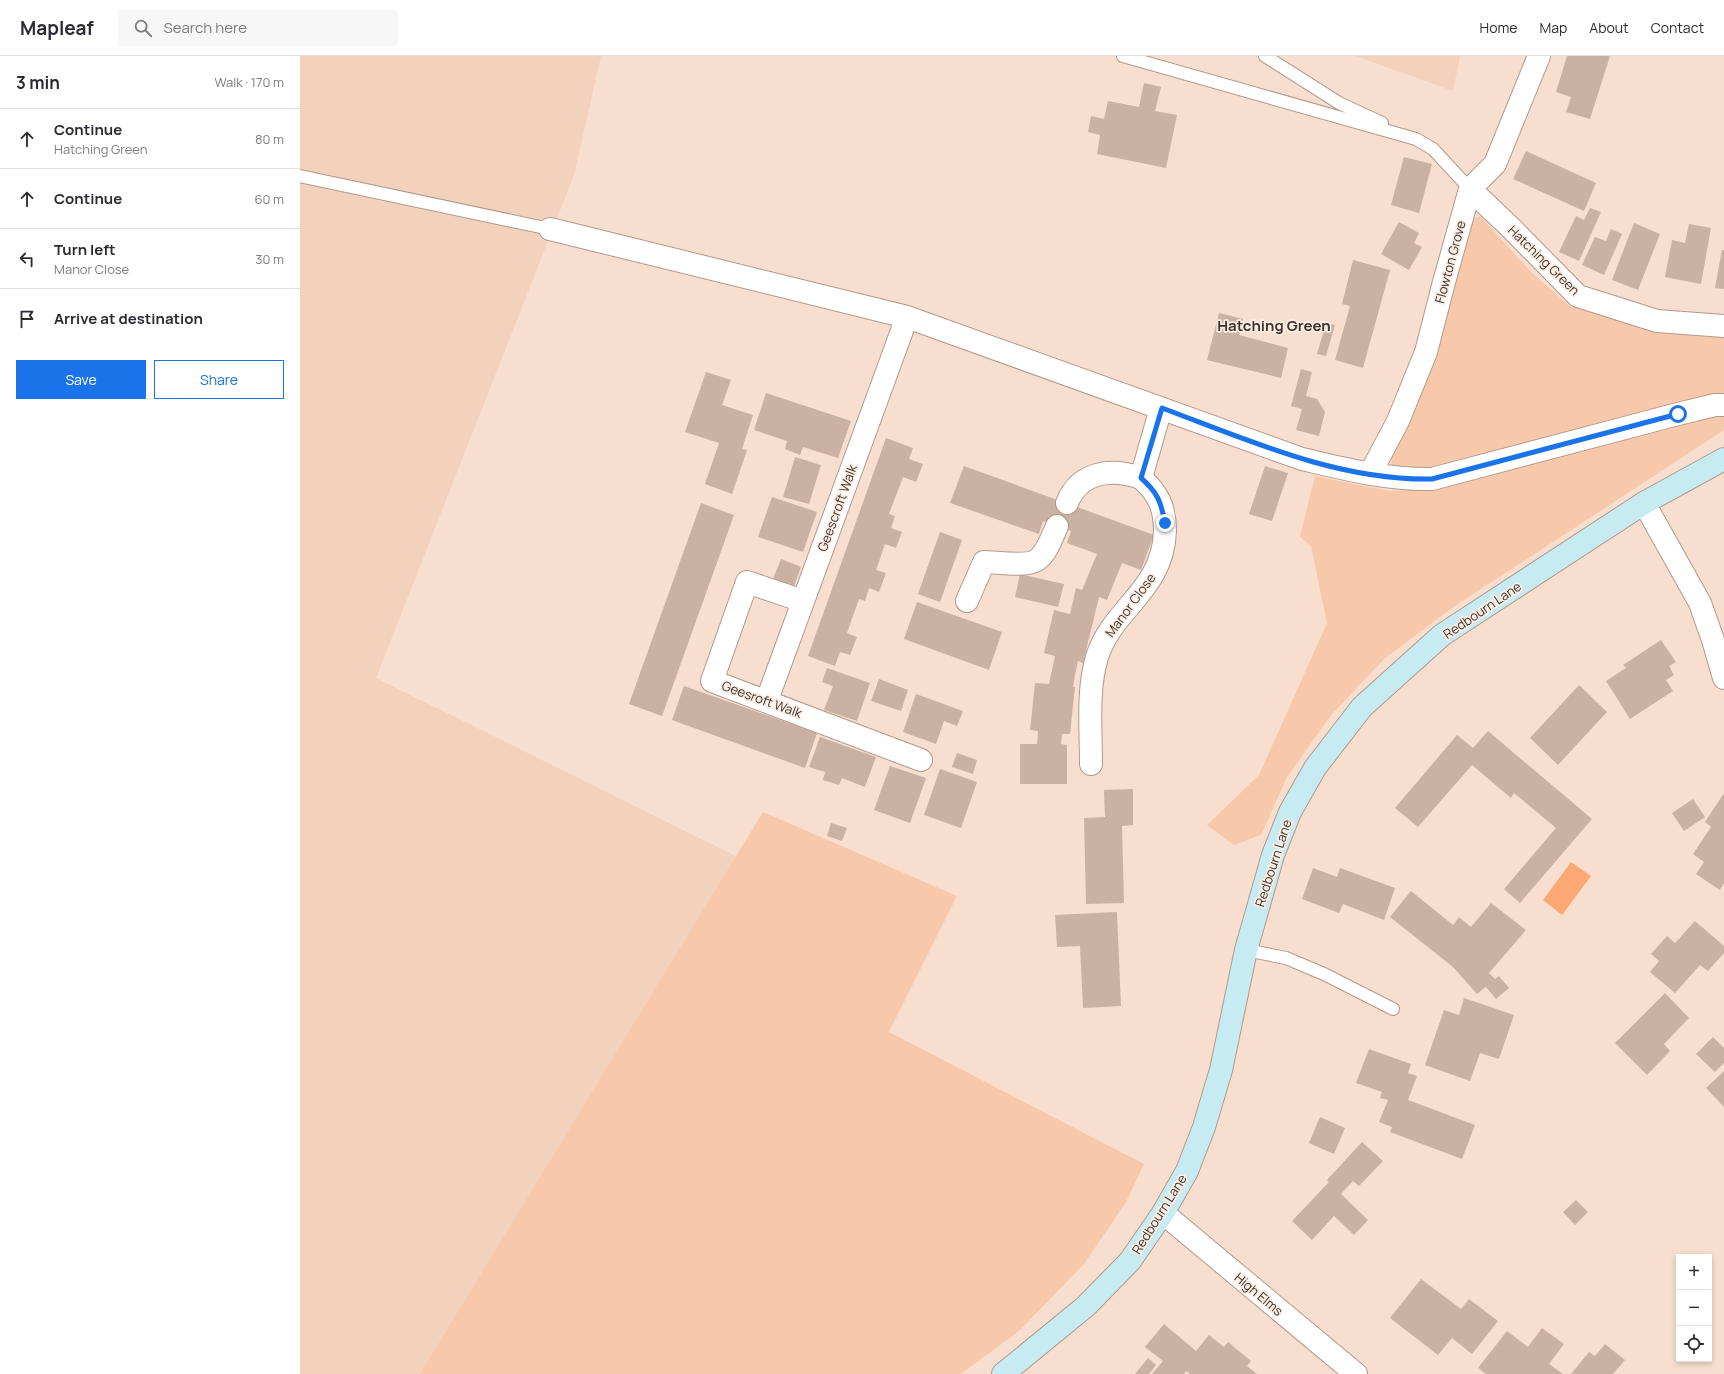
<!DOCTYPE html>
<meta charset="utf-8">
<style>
:root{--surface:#fff;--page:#f7f7f7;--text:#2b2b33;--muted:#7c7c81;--line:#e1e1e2;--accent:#1a73e8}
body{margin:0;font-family:Manrope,sans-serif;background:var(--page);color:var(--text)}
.controls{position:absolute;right:12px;bottom:12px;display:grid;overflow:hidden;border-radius:0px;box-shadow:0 2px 6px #0003}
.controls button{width:36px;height:36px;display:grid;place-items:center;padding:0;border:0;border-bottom:1px solid var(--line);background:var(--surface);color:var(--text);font:20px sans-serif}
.stop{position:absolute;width:12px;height:12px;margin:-9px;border:3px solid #1a73e8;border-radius:50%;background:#fff}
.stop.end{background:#1a73e8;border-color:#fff;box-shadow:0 1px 4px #0008}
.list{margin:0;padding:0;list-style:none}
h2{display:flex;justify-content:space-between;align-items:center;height:52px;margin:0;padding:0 16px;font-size:17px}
h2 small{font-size:13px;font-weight:400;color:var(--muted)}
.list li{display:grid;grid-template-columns:26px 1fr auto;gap:12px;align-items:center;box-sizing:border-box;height:60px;padding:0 16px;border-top:1px solid var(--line)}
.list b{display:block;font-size:15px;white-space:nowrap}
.list p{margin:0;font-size:13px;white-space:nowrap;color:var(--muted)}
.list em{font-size:13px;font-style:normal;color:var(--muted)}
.actions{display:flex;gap:8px;padding:12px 16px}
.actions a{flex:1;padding:9px 0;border:1px solid var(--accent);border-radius:0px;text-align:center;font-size:14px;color:var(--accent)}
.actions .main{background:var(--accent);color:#fff}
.icon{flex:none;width:22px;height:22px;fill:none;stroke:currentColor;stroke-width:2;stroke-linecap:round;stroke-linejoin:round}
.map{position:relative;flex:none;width:1424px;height:1318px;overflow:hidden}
header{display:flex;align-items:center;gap:24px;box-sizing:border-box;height:56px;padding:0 20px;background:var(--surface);border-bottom:1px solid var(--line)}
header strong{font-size:19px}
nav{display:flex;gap:22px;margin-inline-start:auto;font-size:14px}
.search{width:280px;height:36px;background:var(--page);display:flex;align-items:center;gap:10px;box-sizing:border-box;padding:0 14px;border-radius:0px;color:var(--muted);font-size:15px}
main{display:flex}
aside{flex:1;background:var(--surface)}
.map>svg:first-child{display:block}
.built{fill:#f2d1bd}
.green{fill:#f8c8aa}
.water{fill:#fba872}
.building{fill:#cab1a2}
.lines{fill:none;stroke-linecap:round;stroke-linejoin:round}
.lane-casing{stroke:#b1998a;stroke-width:14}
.street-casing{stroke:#b1998a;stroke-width:24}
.secondary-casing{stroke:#b1998a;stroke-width:24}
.lane{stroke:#fff;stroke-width:12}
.street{stroke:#fff;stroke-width:22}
.secondary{stroke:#c7ebf2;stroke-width:22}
.route{stroke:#1a73e8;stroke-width:5}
.labels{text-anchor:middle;stroke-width:3.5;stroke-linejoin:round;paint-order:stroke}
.street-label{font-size:13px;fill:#3d332d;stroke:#fdeee4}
.quarter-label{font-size:15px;font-weight:bold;fill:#3d332d;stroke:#fdeee4}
</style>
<header>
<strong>Mapleaf</strong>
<div class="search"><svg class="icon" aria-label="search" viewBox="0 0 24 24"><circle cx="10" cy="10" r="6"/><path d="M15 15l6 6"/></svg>Search here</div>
<nav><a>Home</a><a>Map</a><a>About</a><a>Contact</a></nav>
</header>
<main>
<aside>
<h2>3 min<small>Walk · 170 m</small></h2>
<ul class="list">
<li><svg class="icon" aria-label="ahead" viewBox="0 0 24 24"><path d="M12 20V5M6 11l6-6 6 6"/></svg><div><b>Continue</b><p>Hatching Green</p></div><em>80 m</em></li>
<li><svg class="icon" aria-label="ahead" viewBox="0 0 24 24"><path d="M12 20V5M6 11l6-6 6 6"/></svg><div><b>Continue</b></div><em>60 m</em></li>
<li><svg class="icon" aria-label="left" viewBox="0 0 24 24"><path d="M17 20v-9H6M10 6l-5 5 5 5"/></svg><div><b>Turn left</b><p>Manor Close</p></div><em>30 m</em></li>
<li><svg class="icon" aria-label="arrive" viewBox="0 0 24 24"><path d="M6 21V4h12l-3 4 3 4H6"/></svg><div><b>Arrive at destination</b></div></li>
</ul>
<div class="actions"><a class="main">Save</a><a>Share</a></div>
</aside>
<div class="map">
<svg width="1424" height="1318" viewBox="0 0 1424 1318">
<rect width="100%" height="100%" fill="#f8dece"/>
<path class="built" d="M0,0H301L274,119L76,622L587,875L428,1318H0Z
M1056,0H1160L1153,35Z"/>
<path class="green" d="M1180,160L1233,218L1270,250L1360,277L1424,282V338L1229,388L1119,414L1091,411L1092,395L1170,165Z
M1424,358V374L1152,552L1084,603L1032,658L987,721L961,779L934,789L907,769L959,719L1027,567L1011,490L1000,481L1015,420L1089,435L1125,433L1374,369Z
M463,756L657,840L589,976L844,1108L826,1146L784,1208L719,1275L661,1318H120Z"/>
<path class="water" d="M1271,806L1291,820L1262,859L1243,844Z"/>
<path class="building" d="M1267,0H1310L1290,63L1266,56L1271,41L1256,36Z
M844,27L861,31L855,55L877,59L866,112L797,98L800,79L788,76L791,60L804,63L808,45L839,51Z
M1226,95L1296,127L1284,155L1213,123Z
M1104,101L1132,108L1119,157L1091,149Z
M1290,152L1301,156L1279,205L1259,196L1276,160L1284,164Z
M1099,166L1119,177L1114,187L1122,191L1109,214L1081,198Z
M1334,167L1360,178L1338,234L1312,224Z
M1389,168L1411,172L1401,228L1365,221L1372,184L1385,187Z
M1311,173L1322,178L1304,219L1282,209L1295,181L1306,185Z
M1422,194H1424V233L1415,232Z
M1053,204L1090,214L1063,312L1035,304L1050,250L1042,248Z
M919,257L943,263L939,279L988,292L981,322L907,304Z
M1026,267L1035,269L1026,300L1017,298Z
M1001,313L1012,316L1006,340L1017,343L1025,356L1019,380L996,374L1002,353L991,350Z
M406,316L431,324L422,349L453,359L442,393L447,394L432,438L405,428L419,387L385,376Z
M466,337L551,365L538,402L503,391L500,399L485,393L487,385L454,374Z
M586,382L613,392L609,403L623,408L616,426L603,421L589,458L595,460L591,472L602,476L596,492L585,488L576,514L586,517L579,536L569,532L565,545L559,543L547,577L557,581L550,599L540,596L535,610L508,600Z
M495,401L521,409L509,448L483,441Z
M664,410L854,479L841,514L822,507L807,544L799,541L783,607L778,605L775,619L773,631H775L770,678H762L761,688L767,689V728H720V688H737L738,675L730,674L735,627L749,628L755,600L744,597L754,554L770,558L776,532L782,534L797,498L767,487L771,475L743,465L739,478L650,447Z
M965,410L988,417L972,465L949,458Z
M472,441L517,456L503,496L458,481Z
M401,447L434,459L362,660L329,648Z
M640,476L662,484L640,546L618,538Z
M481,503L501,511L493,533L472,525Z
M720,518L764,528L758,551L715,541Z
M617,546L702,576L689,614L604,583Z
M1361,584L1376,606L1369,610L1374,619L1366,624L1373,635L1330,663L1306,625L1326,612L1323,609Z
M527,612L570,627L557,665L524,654L533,630L522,626Z
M579,623L608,634L601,655L571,645Z
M1279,629L1307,656L1258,709L1230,682Z
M384,630L517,677L505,712L372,664Z
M616,638L663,655L657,670L644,665L636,688L603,676Z
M1188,675L1292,763L1220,847L1204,833L1256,772L1214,737L1211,742L1172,709L1118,771L1095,752L1157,679L1173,692Z
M520,681L576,701L565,731L542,722L539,729L523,724L525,716L509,711Z
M657,697L677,704L673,718L652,711Z
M590,710L626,722L610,767L574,754Z
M640,713L677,726L661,772L624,759Z
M833,733V769L822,770L824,847L786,848L784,762L805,761L804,734Z
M1424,737V827L1420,834L1396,818L1404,806L1393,798L1411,771L1405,766Z
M1393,743L1405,761L1384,775L1372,757Z
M531,767L547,772L542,785L527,780Z
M1013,812L1037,821L1040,812L1095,832L1084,864L1043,848L1039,857L1002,843Z
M1111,835L1153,869L1159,861L1171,871L1191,847L1226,874L1189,917L1195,923L1199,920L1209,932L1196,943L1186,931L1177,938L1153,911L1090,861Z
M817,856L821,950L783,952L780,890L757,891L755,859Z
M1395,865L1424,890V897L1408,915L1400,909L1375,937L1350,916L1359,905L1351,898L1367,880L1375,887Z
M1365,937L1389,962L1364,988L1370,995L1347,1019L1315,987Z
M1164,942L1214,959L1199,1003L1180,997L1170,1025L1125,1009L1144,954L1159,959Z
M1413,981L1424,992V1007L1415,1016L1396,998Z
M1069,993L1111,1008L1108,1017L1117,1020L1108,1044L1175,1069L1162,1103L1090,1076L1092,1071L1079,1066L1088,1044L1080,1042L1082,1036L1056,1027Z
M1424,1015V1051L1406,1032Z
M1020,1061L1045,1072L1034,1098L1009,1087Z
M1062,1086L1083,1105L1059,1130L1053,1125L1041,1138L1068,1164L1054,1179L1034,1160L1012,1184L992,1165L1029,1126L1027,1124Z
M1276,1144L1288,1156L1275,1169L1263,1156Z
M1121,1223L1161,1253L1169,1243L1198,1265L1172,1298L1152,1282L1138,1299L1090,1262Z
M864,1268L896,1295L909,1279L924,1291L928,1286L951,1305L947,1310L957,1318H890L886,1315L884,1318H852L863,1305L845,1291Z
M1242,1272L1264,1288L1249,1308L1263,1318H1186L1178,1312L1207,1275L1228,1291Z
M1305,1288L1325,1304L1313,1318H1271L1289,1296L1295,1300Z
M848,1302L856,1309L849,1318H835Z"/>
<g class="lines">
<g class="lane-casing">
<path id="lane" d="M823,0L1116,83L1133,93L1170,133
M965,0L1039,47L1082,67
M0,120L250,173
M946,894L986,902L1024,918L1093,953"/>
</g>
<g class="street-casing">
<path id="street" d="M1170,133L1211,172L1278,240L1357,265L1424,270
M250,173L607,261L1002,403C1045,413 1087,424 1132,423L1378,358L1415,349H1424
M1070,418L1098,365L1126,296L1144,226L1170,133L1195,108L1239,0
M767,447C780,415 811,412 841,422L861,352
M1344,447L1400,547L1413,584L1424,622
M503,545L447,526L412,625L621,704
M667,545L684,506C697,506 727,511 737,504C747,497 752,481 757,470
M467,644L607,261
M791,708C791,673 787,635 797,601C813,551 863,535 865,475C865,451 858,437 841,422
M863,1157L1056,1318"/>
</g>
<g class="secondary-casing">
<path id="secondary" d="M703,1318L786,1250L830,1205L863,1157L887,1115L904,1071L921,1014L946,894L973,799L990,756L1015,712L1062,651L1142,579L1344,447L1424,403"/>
</g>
<use href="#lane" class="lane"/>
<use href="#street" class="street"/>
<use href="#secondary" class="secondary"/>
</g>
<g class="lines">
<path class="route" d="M865,467C861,445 857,436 841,422L862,352C948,384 1038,425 1132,423L1378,358"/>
</g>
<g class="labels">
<g class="street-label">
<text transform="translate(1244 204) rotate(44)" y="5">Hatching Green</text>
<text transform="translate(1150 206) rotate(-75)" y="5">Flowton Grove</text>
<text transform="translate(537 452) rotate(-70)" y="5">Geescroft Walk</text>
<text transform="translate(830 549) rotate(-54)" y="5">Manor Close</text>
<text transform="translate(1182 554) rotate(-34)" y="5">Redbourn Lane</text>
<text transform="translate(462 643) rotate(20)" y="5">Geesroft Walk</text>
<text transform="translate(973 807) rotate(-72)" y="5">Redbourn Lane</text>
<text transform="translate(859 1158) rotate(-58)" y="5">Redbourn Lane</text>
<text transform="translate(959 1238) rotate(40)" y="5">High Elms</text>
</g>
<g class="quarter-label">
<text x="974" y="275">Hatching Green</text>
</g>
</g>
</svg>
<div class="controls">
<button>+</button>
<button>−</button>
<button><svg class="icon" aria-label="locate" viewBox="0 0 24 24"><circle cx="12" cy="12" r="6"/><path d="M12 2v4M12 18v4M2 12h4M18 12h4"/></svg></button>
</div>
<div class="stop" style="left:1378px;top:358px"></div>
<div class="stop end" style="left:865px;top:467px"></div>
</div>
</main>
